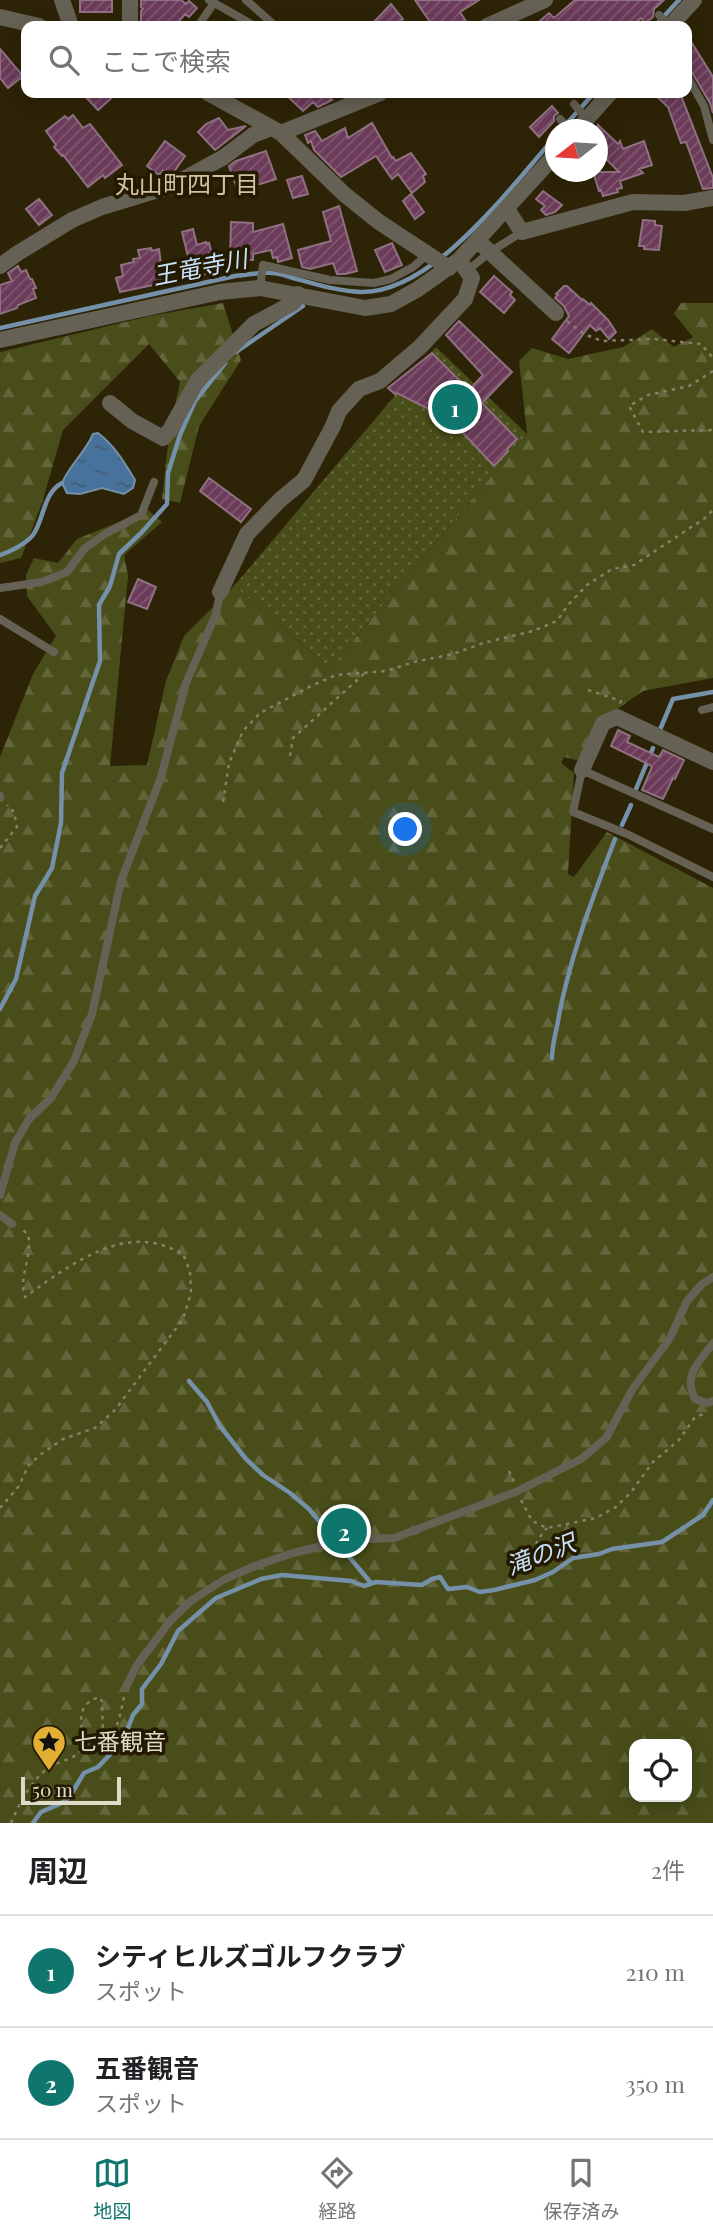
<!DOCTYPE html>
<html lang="ja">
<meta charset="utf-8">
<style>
:root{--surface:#fff;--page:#f2f2f2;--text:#202124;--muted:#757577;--line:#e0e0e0;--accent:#0f766e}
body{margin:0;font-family:"Playfair Display","Noto Sans JP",serif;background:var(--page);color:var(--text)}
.controls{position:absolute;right:21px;bottom:21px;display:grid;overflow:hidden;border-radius:14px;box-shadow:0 4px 18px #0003}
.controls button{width:63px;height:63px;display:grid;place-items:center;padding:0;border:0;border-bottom:2px solid var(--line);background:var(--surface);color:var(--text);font:35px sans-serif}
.compass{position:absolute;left:545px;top:119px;width:63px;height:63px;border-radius:50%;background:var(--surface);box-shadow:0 4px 18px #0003;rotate:253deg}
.scale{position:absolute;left:21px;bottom:18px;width:100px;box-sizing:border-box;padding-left:7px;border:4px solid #e0daca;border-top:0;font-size:19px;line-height:24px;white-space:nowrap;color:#e0daca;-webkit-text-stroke:5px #241a00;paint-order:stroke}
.you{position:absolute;left:406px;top:830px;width:24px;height:24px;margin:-18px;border:5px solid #fff;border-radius:50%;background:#1a73e8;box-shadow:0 0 0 10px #1a73e833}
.badge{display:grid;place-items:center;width:46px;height:46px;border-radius:50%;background:var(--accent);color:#fff;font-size:23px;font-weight:700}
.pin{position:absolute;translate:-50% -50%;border:4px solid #fff;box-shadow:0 2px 7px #0006}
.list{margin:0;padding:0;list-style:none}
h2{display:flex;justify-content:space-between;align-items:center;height:91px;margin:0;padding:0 28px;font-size:30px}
h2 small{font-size:23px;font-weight:400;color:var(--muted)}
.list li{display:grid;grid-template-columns:46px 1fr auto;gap:21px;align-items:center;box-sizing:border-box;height:112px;padding:0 28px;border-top:2px solid var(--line)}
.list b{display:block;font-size:26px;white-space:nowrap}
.list p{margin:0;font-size:23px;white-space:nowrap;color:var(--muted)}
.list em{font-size:23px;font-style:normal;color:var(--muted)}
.icon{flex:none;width:38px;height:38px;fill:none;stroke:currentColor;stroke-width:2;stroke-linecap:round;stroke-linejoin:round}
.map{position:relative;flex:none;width:713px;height:1823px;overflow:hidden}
.search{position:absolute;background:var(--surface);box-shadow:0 4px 18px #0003;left:21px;right:21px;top:21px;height:77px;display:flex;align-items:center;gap:18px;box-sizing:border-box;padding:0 24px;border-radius:14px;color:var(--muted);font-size:26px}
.sheet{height:315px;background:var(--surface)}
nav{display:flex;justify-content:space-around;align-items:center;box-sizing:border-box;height:98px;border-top:2px solid var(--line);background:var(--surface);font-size:19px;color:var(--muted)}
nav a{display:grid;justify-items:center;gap:4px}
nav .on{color:var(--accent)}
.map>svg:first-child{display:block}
.grass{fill:url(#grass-dots)}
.forest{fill:url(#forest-firs);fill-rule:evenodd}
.water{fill:url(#water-ripples);stroke:#7591a9;stroke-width:2}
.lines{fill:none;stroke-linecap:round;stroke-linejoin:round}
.stream{stroke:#7591a9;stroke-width:4.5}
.building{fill:url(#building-hatch);stroke:#907183;stroke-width:2}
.path{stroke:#877f68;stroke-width:2.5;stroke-dasharray:3.5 5;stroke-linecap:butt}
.lane{stroke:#656154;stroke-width:8}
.street{stroke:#656154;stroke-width:16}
.labels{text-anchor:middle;stroke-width:7;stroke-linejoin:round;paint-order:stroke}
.poi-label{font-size:23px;fill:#e0daca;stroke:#241a00;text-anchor:start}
.neighbourhood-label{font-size:24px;fill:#d0c3a3;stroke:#241a00}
.water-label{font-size:24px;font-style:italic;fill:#c8e1fa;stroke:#241a00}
</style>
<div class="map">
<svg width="713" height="1823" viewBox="0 0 713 1823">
<defs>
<pattern id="grass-dots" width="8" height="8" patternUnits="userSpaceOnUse" patternTransform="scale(1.75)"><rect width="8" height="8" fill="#484d1a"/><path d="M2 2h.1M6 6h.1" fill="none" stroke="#62663a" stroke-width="1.8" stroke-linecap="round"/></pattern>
<pattern id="forest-firs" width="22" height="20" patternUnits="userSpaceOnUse" patternTransform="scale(1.75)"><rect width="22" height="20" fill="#484d1a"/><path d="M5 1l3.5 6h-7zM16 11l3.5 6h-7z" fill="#62663a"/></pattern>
<pattern id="water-ripples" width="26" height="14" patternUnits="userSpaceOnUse" patternTransform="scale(1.75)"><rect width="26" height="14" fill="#47729b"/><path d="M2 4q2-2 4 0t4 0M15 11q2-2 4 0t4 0" fill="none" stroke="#455c71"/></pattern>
<pattern id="building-hatch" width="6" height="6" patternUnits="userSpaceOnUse" patternTransform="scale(1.75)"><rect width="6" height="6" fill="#6b3b59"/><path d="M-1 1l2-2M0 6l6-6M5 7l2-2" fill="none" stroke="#805770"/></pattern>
</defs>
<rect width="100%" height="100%" fill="#2d2306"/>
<path class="grass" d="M436,347L527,434L330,668L234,586Z"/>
<path class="forest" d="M223,303L241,360L199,426L180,503L162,499L169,435L180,382L149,344L63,430L42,503L21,558L0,563V352L150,316Z
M681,303H713V678L643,691L616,710L580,761L564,757L561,763L574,773L568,874L574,877L607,832L713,888V1823H0V757L33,674L56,636L27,596L26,575L34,558L58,563L77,539L148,510L162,522L124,555L128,576L110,766L147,765L166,681L184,636L234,586L330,668L527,434L519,361L532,348L568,359L623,347L652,329L674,347L693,337L674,314ZM634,1744H687V1797H634Z"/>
<path class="water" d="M98,433C115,446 124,462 135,480L133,488L124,494L102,488L80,494L67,493L62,483C70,464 85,453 93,434Z"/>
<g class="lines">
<path class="stream" d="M655,26L679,0
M561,130L594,93
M0,328L235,276C246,275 260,272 272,273C279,273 286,276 293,278C315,284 337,291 361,292C434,293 511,186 556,136
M236,352L303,306
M0,555C10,552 27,543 33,535C44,520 43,493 62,483
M659,732L673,699L713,692
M636,789L653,748
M622,825L631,805
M0,1009L16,979L35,896L52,868L61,823L62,773L100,661L99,605L110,586L119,554L141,533L167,504L168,473L180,435L195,401L225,363
M552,1058C552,1043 557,1030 559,1015C571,954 593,897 615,839
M189,1381L207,1402L220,1426L246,1459L263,1475L290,1493L309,1509L371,1583
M33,1823L41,1812L62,1803L70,1796L84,1773L98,1767L123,1741L133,1715L142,1704V1689L161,1664L178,1631L216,1598L261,1579L282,1575L351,1581L364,1586L376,1582L422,1585L432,1579L440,1577L448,1589L467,1587L480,1592L494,1590L535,1580L553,1572L573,1558L599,1554L612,1549L662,1542L703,1515L713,1500"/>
</g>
<path class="building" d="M80,0H112V12H80Z
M141,0H181L186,4L189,1L197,8L189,17L185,14L175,26H146L141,22V11L143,9L141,7Z
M415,0H479L460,12L469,26H433Z
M575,0H664L654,9L653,17L645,23L641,18L631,26H534L549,13L554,18Z
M391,4L403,19L394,26H370Z
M687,35L713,77V113L710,103L687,64Z
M0,49L23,76L8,88L0,78Z
M82,93H117L98,110Z
M284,93H312L316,97L321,93H325L332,100L318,107L313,102L303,111Z
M653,93H680L713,178V188L703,189L686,142L681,143L668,107Z
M552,106L558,113L554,116V121L539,137L530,127Z
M73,115L83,128L90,124L122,165L105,178L103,175L88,187L63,155L62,156L54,147L56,145L46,131L65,116L68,119Z
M219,118L228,130L246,126L215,150L198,132L206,124Z
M372,123L392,158L393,157L396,161L411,153L426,174L423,176L425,182L412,193L398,174L392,179L376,156L341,177L314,150L311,141L308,143L305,135L315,131L322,141L345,128L348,138Z
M598,125L618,144L620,141L623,149L644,141L652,165L639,169L643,173L620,181L622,188L617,189L618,192L603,196L601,190L599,191L593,172H619L598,151Z
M165,141L185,156L173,173L170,175L163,170L159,175L147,166Z
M266,151L276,179L238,191L229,166L236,161Z
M302,176L308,194L293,198L287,180Z
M543,191L562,205L555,212L546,215L541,210L545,206L536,199Z
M411,194L424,212L415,219L403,201Z
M39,199L52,215L39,225L26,209Z
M339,206L357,271L345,274H337L333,263L310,269L302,267L298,250L331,241L323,212Z
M643,220L655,221V225L662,226L659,250L644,249V246H639Z
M231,222L253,223V232L283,224L292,258L278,262L277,257L273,258L271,250L253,254V260L230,259Z
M193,229L197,245L206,242L207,244L209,243L212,254L205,256L210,273L193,277L182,232Z
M392,243L402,265L385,272L375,250Z
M151,248L152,251L159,249L163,280L157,281L158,284L120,292L116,278L123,276L121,265L134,262L133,259L140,258L138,250Z
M18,266L21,272L26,270L30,279H32L36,288L33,289L36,298L18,305L17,308L0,314V285L12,281L8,273Z
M494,276L512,292L510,295L515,300L504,313L480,292Z
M564,286H567L582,300L583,299L590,305L591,303L608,320L616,332L609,339L600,328L596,331L590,325L569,353L552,339L569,316L564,306L555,298L558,295L556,294Z
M459,321L512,372L482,403L517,439L507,449L508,451L494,466L451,420L397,393L395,394L388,388L432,353L469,390L483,375L446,335Z
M209,478L251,509L241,522L200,491Z
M138,579L156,587L147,609L128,602Z
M618,730L630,736L627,742L659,757L663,750L684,760L675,779L673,778L663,799L642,790L652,767L650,765L611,746Z"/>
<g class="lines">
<path class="path" d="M567,321L584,334L602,341L654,339L701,344L713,358
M713,371L689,386L648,395L629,406L643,432L713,430
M588,690L621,701L620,704
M290,756L293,738L366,672
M223,802L229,763L243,731L260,713L311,686L336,675L386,671L414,662L453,654L483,643L533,631L557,621L568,605L587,585L612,569L634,565L705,518L713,510
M0,848L17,827L14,812L7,805
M509,1471L514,1481
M521,1500L532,1521L547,1528L596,1518L616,1507L632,1491L652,1463L679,1440L695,1417L706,1413
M0,1508L19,1486L28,1466L40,1455L63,1439L95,1428L115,1410L183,1319L191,1293L190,1271L183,1254C175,1250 167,1246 158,1244C111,1232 60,1272 25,1297C18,1277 33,1257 28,1234L21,1229
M529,1560L539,1538L547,1528
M11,1823C20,1802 30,1782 48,1768C58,1761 75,1760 82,1749C89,1737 67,1708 99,1697L102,1701L103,1735L105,1739C118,1735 121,1710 124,1697"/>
<path class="lane" d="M209,0L255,26
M246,0L272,23V26
M659,15L669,26
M198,26L214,3
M687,76L704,106L713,140
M344,93L354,104
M574,104L587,119
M560,119L570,130
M467,271L490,252L522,232
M260,288L263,265L330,280L374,283L391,279L413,267L429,253
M0,588L42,582L67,572L85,548L105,534L141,515L154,482
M0,619L54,652
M702,710L713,707
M0,796V798
M713,829L582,770L573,812L627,834L713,877
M0,1195L15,1143L29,1119L51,1098L74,1061L92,1014L121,881L161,777L186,683L216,614L220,592
M0,1215L12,1224
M713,1343C699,1363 683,1374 695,1399L707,1403L713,1401
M126,1687L137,1665L171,1620L192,1600L225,1579L255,1566L293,1553L347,1540L394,1538L518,1491L581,1459L606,1438L632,1390L670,1338L687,1301L702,1284L713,1277"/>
<path class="street" d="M62,0L71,26
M0,17L39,26
M130,26V0
M487,26L545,0
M670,26L694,0
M208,93L281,133L344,194L379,222L449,268
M577,130L610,93
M281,133L380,93
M507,209L522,232L633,202L684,203L713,198
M478,241L556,313
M0,266L18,253L72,220L102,207L171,186L224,157L253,135L271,128
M0,340L174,302L220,292L260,288L365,308L391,304L418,289L459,260L556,154
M110,403L132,421L163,438L170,430L197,381L254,324L293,303L298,294
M220,592L247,534L280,500L304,480L333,426L339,411L359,389L380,381L420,347L465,299L472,278L459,260
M582,770L603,723L617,717L713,762"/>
</g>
<defs>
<g id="sight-pin" transform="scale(1.75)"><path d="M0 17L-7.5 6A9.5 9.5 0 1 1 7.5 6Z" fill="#e2ae34" stroke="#241a00"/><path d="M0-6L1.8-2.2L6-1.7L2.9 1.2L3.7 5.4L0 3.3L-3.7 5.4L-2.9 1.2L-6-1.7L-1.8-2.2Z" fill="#111"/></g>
</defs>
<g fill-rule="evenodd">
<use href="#sight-pin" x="49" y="1742"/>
</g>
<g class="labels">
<g class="poi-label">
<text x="74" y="1750">七番観音</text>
</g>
<g class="neighbourhood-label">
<text x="187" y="193">丸山町四丁目</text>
</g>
<g class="water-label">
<text transform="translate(200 268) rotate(-11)" y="8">王竜寺川</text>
<text transform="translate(541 1555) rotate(-21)" y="8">滝の沢</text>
</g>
</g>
</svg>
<div class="controls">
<button><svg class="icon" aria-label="locate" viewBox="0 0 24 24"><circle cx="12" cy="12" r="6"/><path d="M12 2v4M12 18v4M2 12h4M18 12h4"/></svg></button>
</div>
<svg class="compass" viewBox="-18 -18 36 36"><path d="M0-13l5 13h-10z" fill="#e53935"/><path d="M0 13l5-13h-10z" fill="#757577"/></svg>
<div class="scale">50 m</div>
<div class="you"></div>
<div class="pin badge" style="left:455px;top:407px">1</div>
<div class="pin badge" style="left:344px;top:1531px">2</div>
<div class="search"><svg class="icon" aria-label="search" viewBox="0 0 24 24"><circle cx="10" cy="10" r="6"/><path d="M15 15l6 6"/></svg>ここで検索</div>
</div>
<section class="sheet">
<h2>周辺<small>2件</small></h2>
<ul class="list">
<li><span class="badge">1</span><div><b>シティヒルズゴルフクラブ</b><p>スポット</p></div><em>210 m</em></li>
<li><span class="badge">2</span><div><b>五番観音</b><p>スポット</p></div><em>350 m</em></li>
</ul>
</section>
<nav>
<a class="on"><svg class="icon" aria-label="map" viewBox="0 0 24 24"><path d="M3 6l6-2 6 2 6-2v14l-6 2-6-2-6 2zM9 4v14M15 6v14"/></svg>地図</a>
<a><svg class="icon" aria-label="directions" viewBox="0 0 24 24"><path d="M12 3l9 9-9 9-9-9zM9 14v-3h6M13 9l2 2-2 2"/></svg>経路</a>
<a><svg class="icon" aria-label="saved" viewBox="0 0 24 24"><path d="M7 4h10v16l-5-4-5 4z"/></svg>保存済み</a>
</nav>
